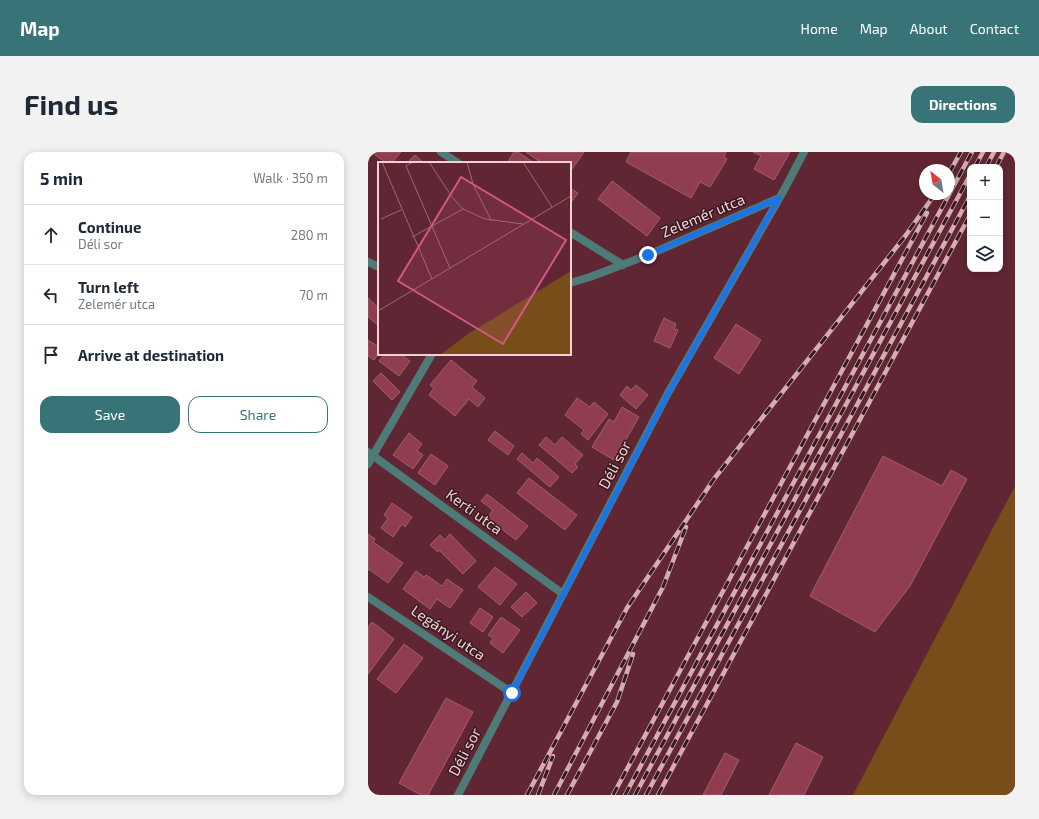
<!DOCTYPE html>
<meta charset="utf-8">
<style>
:root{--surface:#fff;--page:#f2f2f3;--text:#1f2937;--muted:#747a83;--line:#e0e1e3;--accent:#377377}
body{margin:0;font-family:"Exo 2",sans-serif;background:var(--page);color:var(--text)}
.controls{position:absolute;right:12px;top:12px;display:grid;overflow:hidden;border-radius:8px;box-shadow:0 2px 10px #0003}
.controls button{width:36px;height:36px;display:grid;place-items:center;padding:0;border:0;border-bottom:1px solid var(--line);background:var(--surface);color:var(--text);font:20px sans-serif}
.compass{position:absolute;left:551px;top:12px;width:36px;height:36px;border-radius:50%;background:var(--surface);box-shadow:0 2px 10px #0003;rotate:329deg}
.stop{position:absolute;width:12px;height:12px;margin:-9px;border:3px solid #1a73e8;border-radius:50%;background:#fff}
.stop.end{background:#1a73e8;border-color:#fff;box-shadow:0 1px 4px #0008}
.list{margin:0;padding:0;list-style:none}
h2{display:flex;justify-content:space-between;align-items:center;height:52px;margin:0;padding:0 16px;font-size:17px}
h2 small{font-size:13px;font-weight:400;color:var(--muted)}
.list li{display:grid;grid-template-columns:26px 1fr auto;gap:12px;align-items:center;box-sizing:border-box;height:60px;padding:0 16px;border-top:1px solid var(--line)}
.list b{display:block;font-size:15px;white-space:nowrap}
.list p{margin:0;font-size:13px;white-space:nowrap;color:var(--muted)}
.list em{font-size:13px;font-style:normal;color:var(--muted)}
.actions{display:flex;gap:8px;padding:12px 16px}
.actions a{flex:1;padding:9px 0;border:1px solid var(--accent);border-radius:12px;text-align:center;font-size:14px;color:var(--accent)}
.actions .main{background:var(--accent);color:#fff}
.icon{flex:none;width:22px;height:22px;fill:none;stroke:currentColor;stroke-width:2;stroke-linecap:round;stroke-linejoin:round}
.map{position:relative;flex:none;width:647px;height:643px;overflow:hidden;border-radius:12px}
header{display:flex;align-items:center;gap:24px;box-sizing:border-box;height:56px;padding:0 20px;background:var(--accent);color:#fff}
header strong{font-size:19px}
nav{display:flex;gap:22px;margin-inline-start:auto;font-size:14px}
.intro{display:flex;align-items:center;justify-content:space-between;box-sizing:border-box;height:96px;padding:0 24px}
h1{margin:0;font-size:28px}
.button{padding:10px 18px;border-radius:12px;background:var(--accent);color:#fff;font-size:14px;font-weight:700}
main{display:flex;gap:24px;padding:0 24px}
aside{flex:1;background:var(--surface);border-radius:12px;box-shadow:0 2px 10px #0003}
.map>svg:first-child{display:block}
.green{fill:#774e19}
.building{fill:#903e4f;stroke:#a15f6b}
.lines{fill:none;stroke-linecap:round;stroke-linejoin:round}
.street{stroke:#4e7b78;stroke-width:8}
.rail-casing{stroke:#d6acb3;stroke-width:4.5}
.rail{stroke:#351a1f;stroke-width:3;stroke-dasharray:9;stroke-linecap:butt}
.route{stroke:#1a73e8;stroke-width:5}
.labels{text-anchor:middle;stroke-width:3;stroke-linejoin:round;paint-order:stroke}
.street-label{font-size:15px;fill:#f5cfd4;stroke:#351a1f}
.inset-road{fill:none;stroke:#9c6a73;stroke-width:1}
.view{fill:#d45885;fill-opacity:0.15;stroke:#d45885;stroke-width:2}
.inset-edge{fill:none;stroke:#f5cfd4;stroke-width:2}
</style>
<header>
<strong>Map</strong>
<nav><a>Home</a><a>Map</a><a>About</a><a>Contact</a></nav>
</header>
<div class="intro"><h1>Find us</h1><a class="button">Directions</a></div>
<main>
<aside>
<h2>5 min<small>Walk · 350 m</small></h2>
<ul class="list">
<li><svg class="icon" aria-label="ahead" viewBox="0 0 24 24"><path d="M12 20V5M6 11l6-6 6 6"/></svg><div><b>Continue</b><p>Déli sor</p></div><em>280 m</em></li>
<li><svg class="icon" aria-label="left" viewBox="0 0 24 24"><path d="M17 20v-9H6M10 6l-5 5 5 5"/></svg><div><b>Turn left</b><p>Zelemér utca</p></div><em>70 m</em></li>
<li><svg class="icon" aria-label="arrive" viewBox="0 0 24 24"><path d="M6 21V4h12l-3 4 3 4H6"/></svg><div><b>Arrive at destination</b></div></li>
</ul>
<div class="actions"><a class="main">Save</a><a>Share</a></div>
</aside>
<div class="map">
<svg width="647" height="643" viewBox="0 0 647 643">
<rect width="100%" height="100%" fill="#612633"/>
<path class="green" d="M647,334V643H485Z"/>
<path class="building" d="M7,0H33L24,11H18L6,2Z
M146,0H150L166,11H139Z
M158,0H216L202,20V11H174Z
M263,0H358L356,5L359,7L342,35L332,30L323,46L258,10Z
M385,0H422L406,28L386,17L393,4Z
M47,3L56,11H39Z
M244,29L292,66L279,84L230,47Z
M202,36L210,41L202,52Z
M0,146L11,156V174L0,165Z
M296,166L308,172L306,177L310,178L302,196L286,189Z
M368,172L393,188L371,222L346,206Z
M0,188L11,195V200L6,208L0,204Z
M17,202H32L42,209L31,224L11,209Z
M83,208L109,229L104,235L117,246L110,255L101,247L87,264L61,243L66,236L62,233Z
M13,221L32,240L24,248L5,229Z
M268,233L280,243L268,257L252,243L259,234L263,238Z
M209,246L222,255L226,250L240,262L220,288L213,282L216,278L197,263Z
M254,255L271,265L246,308L224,295L241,267L246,270Z
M127,279L146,294L140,303L120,288Z
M41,281L54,292L49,299L55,303L45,317L25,303Z
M178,285L187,293L194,285L215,303L207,312L210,315L204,321L171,293Z
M154,301L165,311L169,306L191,325L182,335L149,307Z
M63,302L80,314L67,333L50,321Z
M515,304L574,334L583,318L599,327L542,434L507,480L442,444Z
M161,326L209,363L197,378L149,341Z
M119,342L160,374L148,388L119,366L125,358L113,349Z
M24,351L44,365L37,375L34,372L25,385L13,376L20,366L16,363Z
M0,382L7,387L5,390L35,411L20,431L2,418H0Z
M82,382L108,409L95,422L71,398L70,400L62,393L72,383L77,388Z
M127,415L149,432L132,453L110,435Z
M48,419L56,425L58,423L74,434L79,427L95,438L82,456L69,447L62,457L35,437Z
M158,440L169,451L154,465L143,455Z
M112,456L125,465L115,480L102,471Z
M133,465L152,478L135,501L122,491L125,486L120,483Z
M4,470L26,487L0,522V475Z
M36,492L55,506L28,541L9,527Z
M78,546L105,560L60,643H53L31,631Z
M428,591L455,605L436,643H401Z
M357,601L371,608L353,643H335Z"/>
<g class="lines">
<path class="street" d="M73,0L90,11
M202,80L255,113
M0,110L11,115
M202,131L222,125L280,103L411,46
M0,300L195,442
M0,312L64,202
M0,445L144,541
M90,643L300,241L416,38L436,0"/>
<g class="rail-casing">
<path id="rail" d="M607,15L615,0
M618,15L626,0
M628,15L636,0
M581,21L593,0
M159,643L259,456L346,327L538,83L567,42
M170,643L185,604
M186,643L295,435L318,375
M199,643L249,550L265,502
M245,643L559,61
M257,643L604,0
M267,643L602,23
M278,643L602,44
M290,643L602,63"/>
</g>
<use href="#rail" class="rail"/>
</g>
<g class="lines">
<path class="route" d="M144,541L300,242L411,46L280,103"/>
</g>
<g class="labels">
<g class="street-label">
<text transform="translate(335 64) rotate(-23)" y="5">Zelemér utca</text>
<text transform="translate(247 313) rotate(-62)" y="5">Déli sor</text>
<text transform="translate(106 360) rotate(36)" y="5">Kerti utca</text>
<text transform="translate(80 481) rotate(34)" y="5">Legányi utca</text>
<text transform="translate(97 600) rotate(-62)" y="5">Déli sor</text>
</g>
</g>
<g transform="translate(10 10)">
<rect width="193" height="193" fill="#612633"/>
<path d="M193,109V193H62L90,172Z" fill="#774e19"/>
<path class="inset-road" d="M4,0L54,117M35,0L28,4L72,106M51,0L74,35L85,47L107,57L145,62M89,0L95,22L113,58M145,0L174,45M3,57L23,48M34,75L85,47M0,149L193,34"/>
<path class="view" d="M83,15L188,78L125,182L20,119Z"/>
<rect width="193" height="193" class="inset-edge"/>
</g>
</svg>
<div class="controls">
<button>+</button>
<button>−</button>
<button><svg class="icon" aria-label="layers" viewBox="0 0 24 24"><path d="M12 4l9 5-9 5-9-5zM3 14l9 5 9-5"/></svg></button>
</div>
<svg class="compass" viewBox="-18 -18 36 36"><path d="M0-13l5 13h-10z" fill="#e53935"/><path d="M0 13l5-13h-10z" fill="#747a83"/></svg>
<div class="stop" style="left:144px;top:541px"></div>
<div class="stop end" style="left:280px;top:103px"></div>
</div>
</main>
